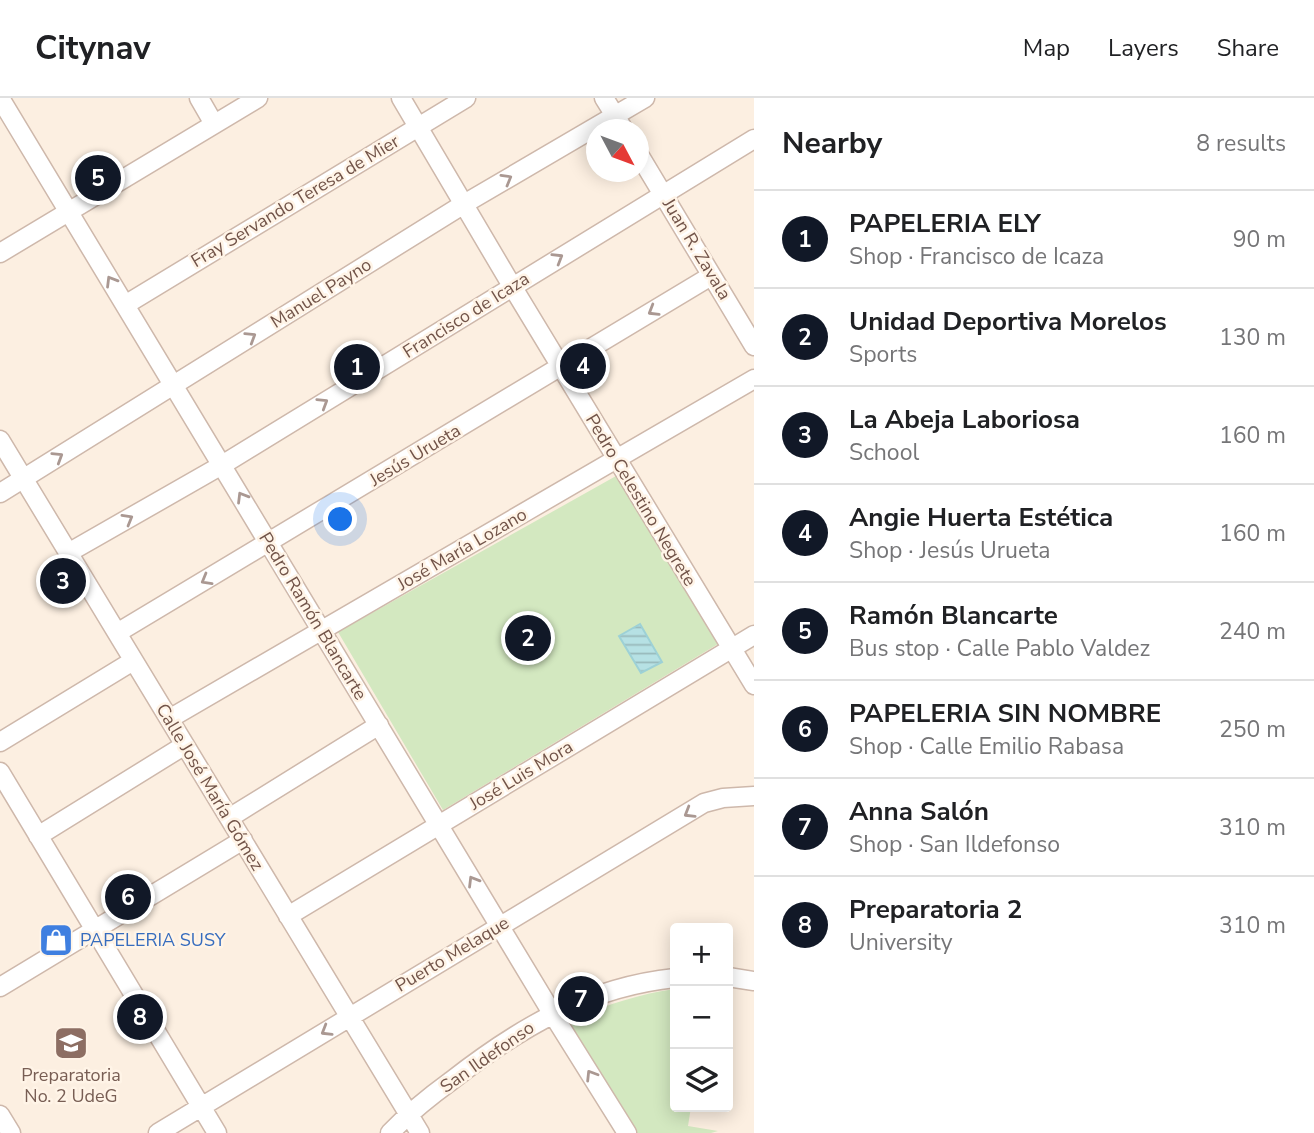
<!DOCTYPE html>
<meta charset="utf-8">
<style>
:root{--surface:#fff;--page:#f2f2f2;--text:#202124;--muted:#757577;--line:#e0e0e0;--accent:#111827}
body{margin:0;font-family:"Nunito Sans",sans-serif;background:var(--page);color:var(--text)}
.controls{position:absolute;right:21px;bottom:21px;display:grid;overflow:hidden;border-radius:7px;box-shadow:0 4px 18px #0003}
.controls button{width:63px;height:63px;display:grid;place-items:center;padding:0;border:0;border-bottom:2px solid var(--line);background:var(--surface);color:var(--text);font:35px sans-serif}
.compass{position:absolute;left:586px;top:21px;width:63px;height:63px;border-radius:50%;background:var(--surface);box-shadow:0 4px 18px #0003;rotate:131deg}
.you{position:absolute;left:341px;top:422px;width:24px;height:24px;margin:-18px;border:5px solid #fff;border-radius:50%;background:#1a73e8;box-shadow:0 0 0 10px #1a73e833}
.badge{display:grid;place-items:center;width:46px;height:46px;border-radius:50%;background:var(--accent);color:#fff;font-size:23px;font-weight:700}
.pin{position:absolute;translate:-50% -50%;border:4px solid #fff;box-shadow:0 2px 7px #0006}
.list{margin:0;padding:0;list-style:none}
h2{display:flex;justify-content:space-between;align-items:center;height:91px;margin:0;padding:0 28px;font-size:30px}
h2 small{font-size:23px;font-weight:400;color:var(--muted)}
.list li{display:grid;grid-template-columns:46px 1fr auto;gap:21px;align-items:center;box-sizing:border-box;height:98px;padding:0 28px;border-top:2px solid var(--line)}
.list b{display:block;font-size:26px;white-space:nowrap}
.list p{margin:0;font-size:23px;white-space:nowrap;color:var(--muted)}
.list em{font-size:23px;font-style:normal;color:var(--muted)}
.icon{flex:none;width:38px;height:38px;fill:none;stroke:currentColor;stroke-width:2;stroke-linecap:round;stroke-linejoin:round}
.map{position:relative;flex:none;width:754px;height:1035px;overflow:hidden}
header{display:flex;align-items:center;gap:42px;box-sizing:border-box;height:98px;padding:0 35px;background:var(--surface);border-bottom:2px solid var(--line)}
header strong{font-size:33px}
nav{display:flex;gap:38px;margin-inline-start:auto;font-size:24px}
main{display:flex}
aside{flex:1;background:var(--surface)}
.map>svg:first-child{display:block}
.green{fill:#d3e8c0}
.water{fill:url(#water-rules);stroke:#9dd1d6;stroke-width:2}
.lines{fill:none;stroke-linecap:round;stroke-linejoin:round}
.minor-casing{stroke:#ceb8ab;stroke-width:21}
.minor{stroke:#fff;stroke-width:18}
.oneway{stroke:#aa9892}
.labels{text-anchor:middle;stroke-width:5;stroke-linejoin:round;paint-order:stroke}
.street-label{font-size:18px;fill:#725449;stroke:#fff4e7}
.shop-label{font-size:18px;fill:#366cbe;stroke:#fff4e7;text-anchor:start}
.education-label{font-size:18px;fill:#785e54;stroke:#fff4e7}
</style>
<header>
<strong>Citynav</strong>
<nav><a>Map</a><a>Layers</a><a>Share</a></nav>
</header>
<main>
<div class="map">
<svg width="754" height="1035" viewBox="0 0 754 1035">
<defs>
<pattern id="water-rules" width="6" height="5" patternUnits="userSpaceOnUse" patternTransform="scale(1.75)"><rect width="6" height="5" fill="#b6e1e4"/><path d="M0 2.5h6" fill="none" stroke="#98b9bb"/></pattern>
</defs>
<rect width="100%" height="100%" fill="#fcefe1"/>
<path class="green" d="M616,378L718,546L443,712L338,534Z
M675,891V914L670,920L675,925V1009H691L688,1028L718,1033L711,1035H635L569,923C603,908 638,896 675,891Z"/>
<path class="water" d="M640,526L662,564L641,575L619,538Z"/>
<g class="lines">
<g class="minor-casing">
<path id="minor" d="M0,0L552,915L627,1035
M199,0L214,26
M401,0L512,188L754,587
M604,0L624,32
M638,55L754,248
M0,155L258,0
M125,207L466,0
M0,342L420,1035
M0,395L464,106L645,0
M68,455L222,367L754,41
M117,535L711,178
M169,621L754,281
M0,644L133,563
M0,674L217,1035
M229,720L379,627
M38,738L185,647
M288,818L754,537
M728,879L754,883
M0,889L243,742
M0,1017L11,1035
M158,1035L704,705L723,700L754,698
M390,1035C409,1015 429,999 451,983C519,930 588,889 675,880"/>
</g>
<use href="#minor" class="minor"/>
</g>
<defs><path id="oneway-chevron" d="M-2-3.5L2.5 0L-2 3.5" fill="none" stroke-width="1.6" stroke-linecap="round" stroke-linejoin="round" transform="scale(1.75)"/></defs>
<g class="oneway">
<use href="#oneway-chevron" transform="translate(507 81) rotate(-30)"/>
<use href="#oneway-chevron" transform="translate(558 160) rotate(-31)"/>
<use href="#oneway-chevron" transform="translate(111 183) rotate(-121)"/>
<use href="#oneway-chevron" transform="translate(653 213) rotate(149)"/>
<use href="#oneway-chevron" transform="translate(251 239) rotate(-32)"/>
<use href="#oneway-chevron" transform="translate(323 305) rotate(-32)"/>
<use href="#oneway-chevron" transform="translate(58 359) rotate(-32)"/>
<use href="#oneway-chevron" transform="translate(242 399) rotate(-121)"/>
<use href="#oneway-chevron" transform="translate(128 421) rotate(-30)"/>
<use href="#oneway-chevron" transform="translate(206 482) rotate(150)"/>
<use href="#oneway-chevron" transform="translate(689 715) rotate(149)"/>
<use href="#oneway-chevron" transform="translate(473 783) rotate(-121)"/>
<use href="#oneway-chevron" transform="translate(326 933) rotate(149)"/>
<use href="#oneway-chevron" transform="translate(591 977) rotate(-122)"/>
</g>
<defs>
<g id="shop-square" transform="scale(1.75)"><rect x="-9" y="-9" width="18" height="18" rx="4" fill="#3f7fe0" stroke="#fff4e7"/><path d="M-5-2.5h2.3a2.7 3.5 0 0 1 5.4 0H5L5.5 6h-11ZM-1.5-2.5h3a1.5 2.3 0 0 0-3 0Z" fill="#fff"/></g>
<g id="university-square" transform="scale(1.75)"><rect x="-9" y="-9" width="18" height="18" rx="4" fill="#8d6e63" stroke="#fff4e7"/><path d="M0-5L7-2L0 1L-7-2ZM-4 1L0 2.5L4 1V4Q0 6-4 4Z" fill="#fff"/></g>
</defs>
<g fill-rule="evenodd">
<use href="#shop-square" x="56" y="842"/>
<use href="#university-square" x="71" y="945"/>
</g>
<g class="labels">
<g class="street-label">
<text transform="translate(295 103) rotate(-31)" y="6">Fray Servando Teresa de Mier</text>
<text transform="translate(697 151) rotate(59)" y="6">Juan R. Zavala</text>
<text transform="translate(321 195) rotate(-32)" y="6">Manuel Payno</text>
<text transform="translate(466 217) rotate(-32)" y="6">Francisco de Icaza</text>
<text transform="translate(415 357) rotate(-31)" y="6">Jesús Urueta</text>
<text transform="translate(641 402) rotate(59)" y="6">Pedro Celestino Negrete</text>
<text transform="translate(462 451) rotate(-30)" y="6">José María Lozano</text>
<text transform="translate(313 518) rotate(59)" y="6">Pedro Ramón Blancarte</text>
<text transform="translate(521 677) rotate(-31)" y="6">José Luis Mora</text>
<text transform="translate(210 689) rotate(59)" y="6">Calle José María Gómez</text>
<text transform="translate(452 856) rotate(-31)" y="6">Puerto Melaque</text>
<text transform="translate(487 959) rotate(-35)" y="6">San Ildefonso</text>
</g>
<g class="shop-label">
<text x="80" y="848">PAPELERIA SUSY</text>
</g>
<g class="education-label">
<text x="71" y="983">Preparatoria<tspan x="71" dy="21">No. 2 UdeG</tspan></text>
</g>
</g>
</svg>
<div class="controls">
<button>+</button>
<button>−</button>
<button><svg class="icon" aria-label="layers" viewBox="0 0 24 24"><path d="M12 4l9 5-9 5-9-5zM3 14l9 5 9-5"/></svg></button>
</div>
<svg class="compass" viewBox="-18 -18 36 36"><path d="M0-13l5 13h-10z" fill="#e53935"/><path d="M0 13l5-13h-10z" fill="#757577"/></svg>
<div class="you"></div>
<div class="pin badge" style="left:357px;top:269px">1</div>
<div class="pin badge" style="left:528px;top:540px">2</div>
<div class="pin badge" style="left:63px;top:483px">3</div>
<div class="pin badge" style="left:583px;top:268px">4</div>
<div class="pin badge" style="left:98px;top:80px">5</div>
<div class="pin badge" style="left:128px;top:799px">6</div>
<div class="pin badge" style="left:581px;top:901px">7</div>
<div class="pin badge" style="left:140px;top:919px">8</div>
</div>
<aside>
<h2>Nearby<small>8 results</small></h2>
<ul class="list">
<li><span class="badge">1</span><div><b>PAPELERIA ELY</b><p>Shop · Francisco de Icaza</p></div><em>90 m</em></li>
<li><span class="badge">2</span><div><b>Unidad Deportiva Morelos</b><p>Sports</p></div><em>130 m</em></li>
<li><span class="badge">3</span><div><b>La Abeja Laboriosa</b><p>School</p></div><em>160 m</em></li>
<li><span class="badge">4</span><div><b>Angie Huerta Estética</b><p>Shop · Jesús Urueta</p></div><em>160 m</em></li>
<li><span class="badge">5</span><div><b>Ramón Blancarte</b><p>Bus stop · Calle Pablo Valdez</p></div><em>240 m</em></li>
<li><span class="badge">6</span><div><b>PAPELERIA SIN NOMBRE</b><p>Shop · Calle Emilio Rabasa</p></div><em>250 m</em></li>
<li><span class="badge">7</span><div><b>Anna Salón</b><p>Shop · San Ildefonso</p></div><em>310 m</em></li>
<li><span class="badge">8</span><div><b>Preparatoria 2</b><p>University</p></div><em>310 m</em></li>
</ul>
</aside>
</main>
